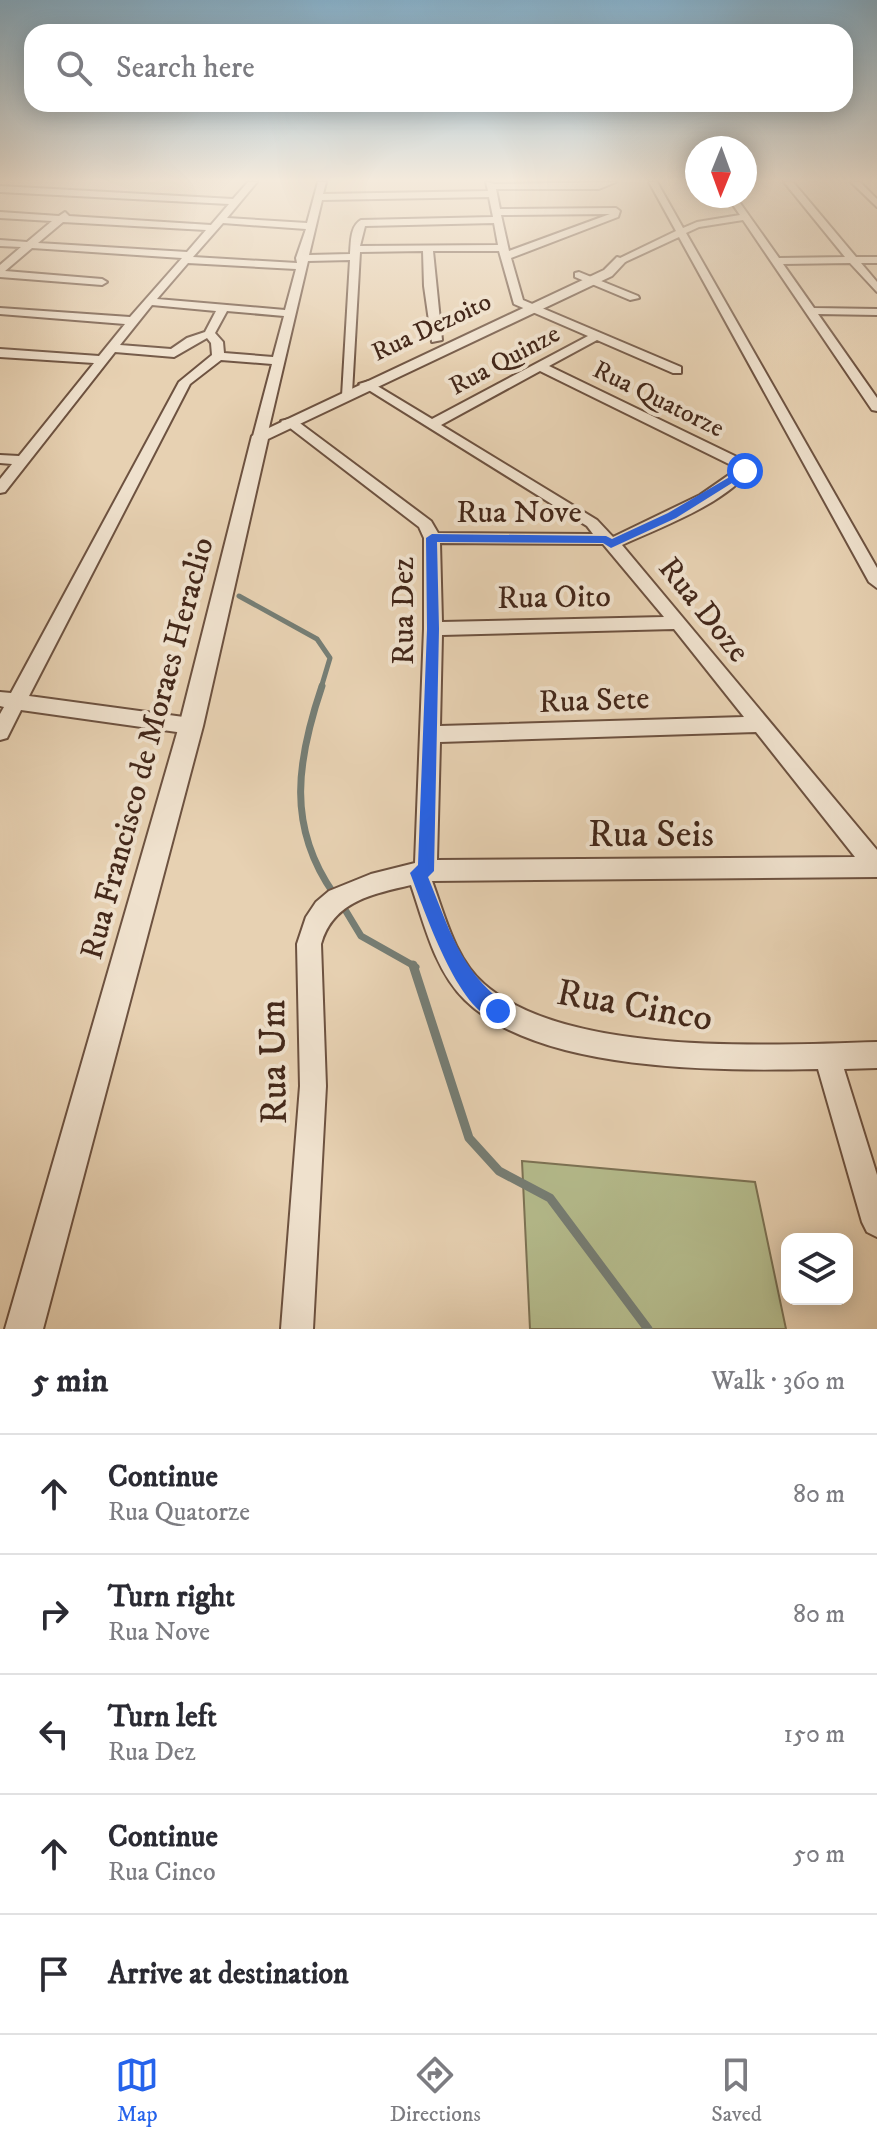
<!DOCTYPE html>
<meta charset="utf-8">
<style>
:root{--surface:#fff;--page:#f7f7f7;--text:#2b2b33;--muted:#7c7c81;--line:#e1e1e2;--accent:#2563eb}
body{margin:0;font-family:"IM FELL DW Pica",serif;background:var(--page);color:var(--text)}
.controls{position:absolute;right:24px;bottom:24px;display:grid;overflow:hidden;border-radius:16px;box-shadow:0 4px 20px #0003}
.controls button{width:72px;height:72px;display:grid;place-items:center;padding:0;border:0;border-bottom:2px solid var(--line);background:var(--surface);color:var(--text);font:40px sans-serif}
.compass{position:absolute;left:685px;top:136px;width:72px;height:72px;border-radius:50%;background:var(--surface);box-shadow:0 4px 20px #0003;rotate:181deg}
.stop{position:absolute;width:24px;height:24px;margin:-18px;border:6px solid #2563eb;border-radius:50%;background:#fff}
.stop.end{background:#2563eb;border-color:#fff;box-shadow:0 2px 8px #0008}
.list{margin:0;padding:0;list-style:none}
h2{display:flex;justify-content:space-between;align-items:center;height:104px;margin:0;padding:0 32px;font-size:34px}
h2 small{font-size:26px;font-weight:400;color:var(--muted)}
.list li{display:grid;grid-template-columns:52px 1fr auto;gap:24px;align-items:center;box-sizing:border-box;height:120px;padding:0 32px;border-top:2px solid var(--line)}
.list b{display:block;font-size:30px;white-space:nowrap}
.list p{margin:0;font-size:26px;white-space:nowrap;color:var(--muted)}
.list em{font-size:26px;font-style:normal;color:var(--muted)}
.icon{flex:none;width:44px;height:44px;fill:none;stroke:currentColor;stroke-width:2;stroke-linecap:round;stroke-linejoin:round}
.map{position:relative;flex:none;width:877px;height:1329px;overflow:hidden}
.search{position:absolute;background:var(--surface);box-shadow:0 4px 20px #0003;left:24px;right:24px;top:24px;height:88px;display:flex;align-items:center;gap:20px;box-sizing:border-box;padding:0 28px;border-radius:24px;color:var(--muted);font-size:30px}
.sheet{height:704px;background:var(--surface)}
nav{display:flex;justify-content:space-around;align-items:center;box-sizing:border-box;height:112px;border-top:2px solid var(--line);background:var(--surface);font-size:22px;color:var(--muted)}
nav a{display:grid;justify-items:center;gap:4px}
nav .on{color:var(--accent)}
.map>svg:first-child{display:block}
.green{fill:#b5bc8d;stroke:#7c7254;stroke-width:2}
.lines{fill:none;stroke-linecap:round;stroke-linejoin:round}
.stream-far2{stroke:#767e75;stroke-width:5}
.stream-far1{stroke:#767e75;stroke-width:7}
.stream{stroke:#767e75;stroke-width:9}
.minor-casing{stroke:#6d5240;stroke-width:4}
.tertiary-casing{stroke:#6d5240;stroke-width:4}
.minor{fill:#efe1cd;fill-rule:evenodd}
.tertiary{fill:#efe1cd;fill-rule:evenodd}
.route{fill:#2563eb}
.labels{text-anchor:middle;stroke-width:8;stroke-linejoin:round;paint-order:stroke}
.far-street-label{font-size:26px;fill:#44281a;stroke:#efe1cd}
.street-label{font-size:32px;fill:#44281a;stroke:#efe1cd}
.near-street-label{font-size:38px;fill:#44281a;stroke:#efe1cd}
</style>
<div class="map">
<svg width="877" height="1329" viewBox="0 0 877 1329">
<rect width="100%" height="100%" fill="#e7d1b2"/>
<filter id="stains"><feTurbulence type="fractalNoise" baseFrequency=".0025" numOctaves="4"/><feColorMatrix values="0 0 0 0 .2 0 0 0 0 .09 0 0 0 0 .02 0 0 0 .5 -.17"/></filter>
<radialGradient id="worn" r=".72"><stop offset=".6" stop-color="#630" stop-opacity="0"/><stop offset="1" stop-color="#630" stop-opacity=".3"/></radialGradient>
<path class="green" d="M522,1161L755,1182L786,1329H530Z"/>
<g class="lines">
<path class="stream-far2" d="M239,596L317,639L330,658L321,688"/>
<path class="stream-far1" d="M322,686C297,760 286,826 334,894
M341,903L361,936L416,967"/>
<path class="stream" d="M413,965L469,1138L499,1171L550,1198L648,1329"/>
<g class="minor-casing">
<path id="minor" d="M248,182H257L227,218L307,223L318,182H326L323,194L488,191L486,182L495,184L616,182L599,189H496L500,209L616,208L620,211L618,217L511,258L523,300L681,367V373H673L597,340L549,366L739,458L751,469C725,504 661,527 622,545L877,850V877L432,881C445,916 455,959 484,984C567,1057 771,1045 877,1042V1068L844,1069L877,1175V1237L867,1232L862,1222L818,1069C720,1071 539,1073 465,1000C435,971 424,923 411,885C373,894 333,901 321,944L326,1086L313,1329H281L300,1086L297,944L306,917L316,902L329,891L371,874L415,863L424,629V538L419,527L281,421L293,418L431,521L438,533L593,534L587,526L359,384L369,381L432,419L588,336L514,304L499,251H433L442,340L432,342L424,286L423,251L360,252L352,393L342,396L350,260L308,261L267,436L260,440L253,436L272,364L221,360L190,384L29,696L191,718L198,720L201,726L198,732L191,734L21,710L7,738L0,740V714L4,707L0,706V692L11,693L179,382L212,355L211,343L207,338L174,357L115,352L5,492L0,493V479L12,464L0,463V455L19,456L94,363L0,357V349L99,356L125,324L0,314V308L130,317L182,258L32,248L5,271L102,279L107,282L102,285L0,277V265L21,247L0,246V240L27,242L52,221L0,218V212L59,216L65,212L69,216L211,225L229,204L0,192V186L233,199ZM489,197L493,217L361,220C350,226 351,243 350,254L309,255L322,200ZM610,214L509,251L501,215ZM63,222L206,230L187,252L38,243ZM223,223L306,229L296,258L297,263L193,257ZM494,223L498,245L360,246L365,226ZM188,263L296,269L285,310L157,299ZM152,305L216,311L205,332L187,338L171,349L120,345ZM227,311L284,316L273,357L224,353L223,342L215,333ZM540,371L729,464L736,470L700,495L613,537L597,520L441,425ZM440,543L603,544L664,617L442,622ZM674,629L744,717L440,726L442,635ZM756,732L855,857L437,860L440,742Z
M649,182H657L683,228L697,222L740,215L727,196H735L779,258L845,257L784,182H793L856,257H877V263H861L877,282V292L850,263L783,264L814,308L877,309V315L818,314L877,398V411L872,410L743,220L699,227L686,233L877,568V588L869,582L679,237L625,262L616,260L676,231Z
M851,182H860L877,199V207Z
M579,272L638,296L639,298L630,300L575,277V273Z"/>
</g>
<g class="tertiary-casing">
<path id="tertiary" d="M617,257L627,260L612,276L268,439L203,726L43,1329H5L179,726L252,436L604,270Z"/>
</g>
<use href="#minor" class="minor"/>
<use href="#tertiary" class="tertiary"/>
</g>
<linearGradient id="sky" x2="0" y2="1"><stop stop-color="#87b5d2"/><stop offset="0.49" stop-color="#f4eadc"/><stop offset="1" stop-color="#f4eadc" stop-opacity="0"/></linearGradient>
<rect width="877" height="368" fill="url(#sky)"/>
<path class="route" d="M745,468L748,473L676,518L611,548L603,543L437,542L439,629L434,871L428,877C449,928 460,970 505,1004V1017C464,1034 421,900 410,873L418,865L427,629L426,538L432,534L606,536L612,539L668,513Z"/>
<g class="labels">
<g class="far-street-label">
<text transform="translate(431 326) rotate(-25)" y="9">Rua Dezoito</text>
<text transform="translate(504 359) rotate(-28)" y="9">Rua Quinze</text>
<text transform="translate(659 398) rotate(26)" y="9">Rua Quatorze</text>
</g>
<g class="street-label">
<text x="519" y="522">Rua Nove</text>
<text transform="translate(554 596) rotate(-1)" y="11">Rua Oito</text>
<text transform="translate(705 609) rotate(51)" y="11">Rua Doze</text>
<text transform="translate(402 611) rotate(-90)" y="11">Rua Dez</text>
<text transform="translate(594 699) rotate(-2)" y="11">Rua Sete</text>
<text transform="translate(146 748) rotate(-75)" y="11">Rua Francisco de Moraes Heraclio</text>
</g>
<g class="near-street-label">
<text x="651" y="846">Rua Seis</text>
<text transform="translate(635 1004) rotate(10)" y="13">Rua Cinco</text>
<text transform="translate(272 1062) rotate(-91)" y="13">Rua Um</text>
</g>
</g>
<rect width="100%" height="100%" filter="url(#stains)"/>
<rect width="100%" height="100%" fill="url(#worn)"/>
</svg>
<div class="controls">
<button><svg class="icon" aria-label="layers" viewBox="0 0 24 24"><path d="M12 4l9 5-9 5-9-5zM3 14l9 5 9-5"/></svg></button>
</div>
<svg class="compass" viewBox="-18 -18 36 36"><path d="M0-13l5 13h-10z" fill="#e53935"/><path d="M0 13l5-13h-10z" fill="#7c7c81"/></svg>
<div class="stop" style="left:745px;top:471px"></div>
<div class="stop end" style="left:498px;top:1011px"></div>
<div class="search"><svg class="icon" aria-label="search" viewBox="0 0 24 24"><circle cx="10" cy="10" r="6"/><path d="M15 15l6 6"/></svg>Search here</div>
</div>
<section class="sheet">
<h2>5 min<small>Walk · 360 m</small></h2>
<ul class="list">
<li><svg class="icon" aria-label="ahead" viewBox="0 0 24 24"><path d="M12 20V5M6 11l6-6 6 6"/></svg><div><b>Continue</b><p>Rua Quatorze</p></div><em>80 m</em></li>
<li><svg class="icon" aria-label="right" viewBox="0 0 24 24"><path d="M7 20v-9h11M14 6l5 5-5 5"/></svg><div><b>Turn right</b><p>Rua Nove</p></div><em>80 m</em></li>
<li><svg class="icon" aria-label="left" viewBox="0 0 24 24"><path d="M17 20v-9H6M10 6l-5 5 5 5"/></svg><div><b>Turn left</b><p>Rua Dez</p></div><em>150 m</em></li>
<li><svg class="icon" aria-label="ahead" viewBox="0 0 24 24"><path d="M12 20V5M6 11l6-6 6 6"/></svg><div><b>Continue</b><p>Rua Cinco</p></div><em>50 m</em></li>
<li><svg class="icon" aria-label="arrive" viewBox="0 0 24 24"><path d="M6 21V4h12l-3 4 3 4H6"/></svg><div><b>Arrive at destination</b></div></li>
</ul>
</section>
<nav>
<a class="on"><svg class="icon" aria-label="map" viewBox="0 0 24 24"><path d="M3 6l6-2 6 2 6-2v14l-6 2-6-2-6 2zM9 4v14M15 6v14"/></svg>Map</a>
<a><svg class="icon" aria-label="directions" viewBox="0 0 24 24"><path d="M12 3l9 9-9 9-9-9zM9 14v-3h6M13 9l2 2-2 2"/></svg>Directions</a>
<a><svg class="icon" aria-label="saved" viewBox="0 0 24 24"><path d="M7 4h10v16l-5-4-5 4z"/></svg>Saved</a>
</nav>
